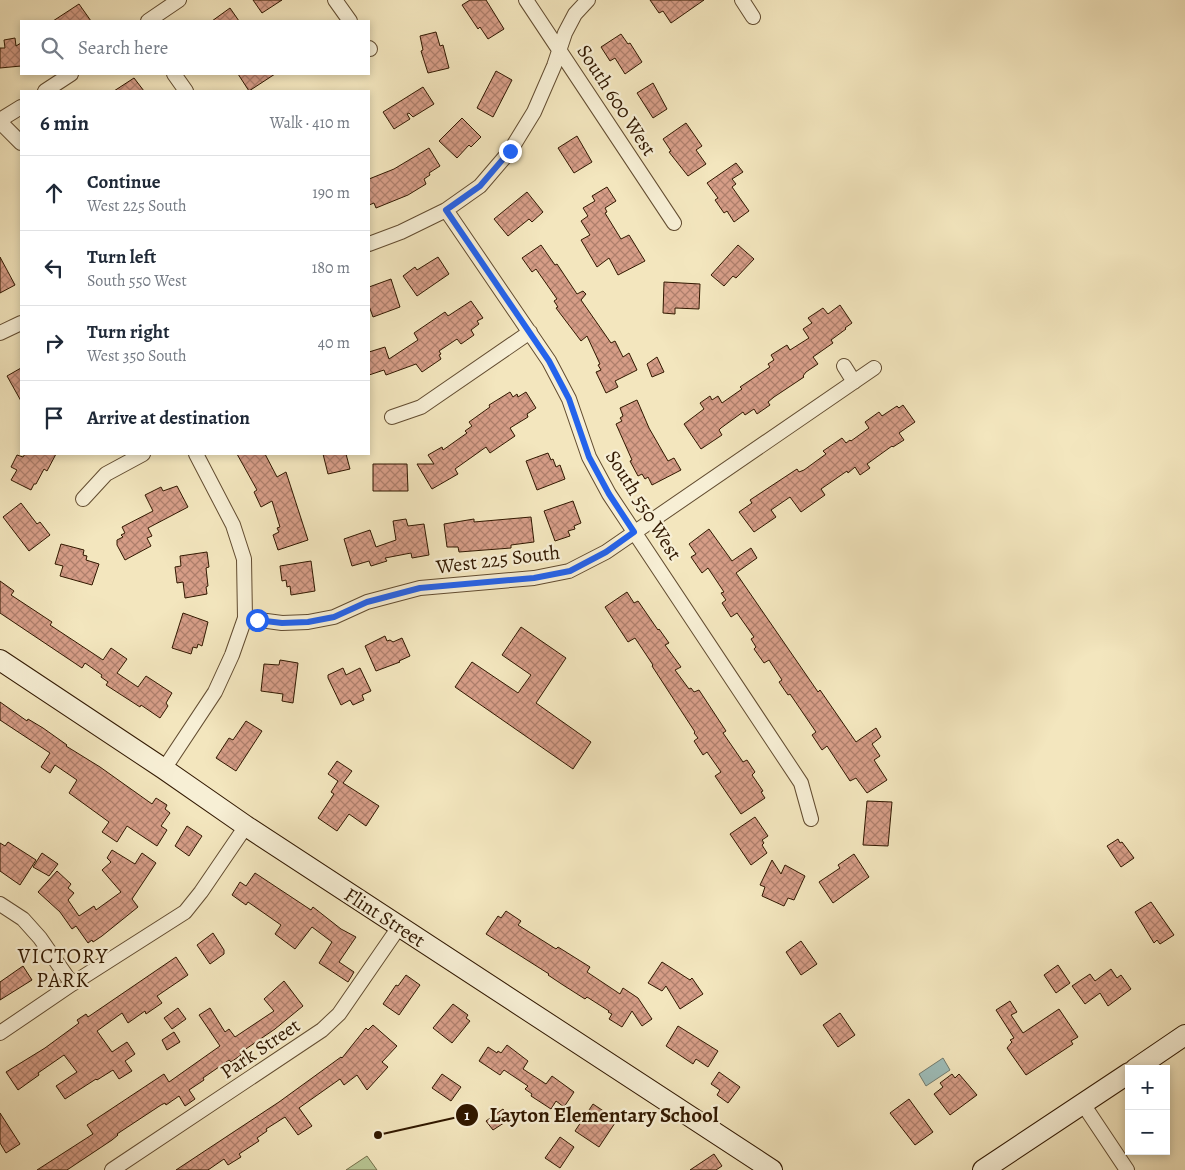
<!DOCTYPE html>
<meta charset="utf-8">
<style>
:root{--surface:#fff;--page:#f2f2f3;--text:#1f2937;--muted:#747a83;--line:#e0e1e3}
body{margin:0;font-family:Alegreya,serif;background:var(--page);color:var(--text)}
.controls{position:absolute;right:15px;bottom:15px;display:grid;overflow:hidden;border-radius:0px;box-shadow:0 2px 8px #0003}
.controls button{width:45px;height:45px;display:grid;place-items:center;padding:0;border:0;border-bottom:1px solid var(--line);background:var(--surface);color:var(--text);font:25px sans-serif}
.stop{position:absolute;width:15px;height:15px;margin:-11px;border:4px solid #2563eb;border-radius:50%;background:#fff}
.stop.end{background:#2563eb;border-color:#fff;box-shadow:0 1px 5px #0008}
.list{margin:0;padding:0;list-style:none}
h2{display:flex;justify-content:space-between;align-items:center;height:65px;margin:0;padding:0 20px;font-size:21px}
h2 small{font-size:16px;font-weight:400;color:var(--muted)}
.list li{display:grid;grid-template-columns:32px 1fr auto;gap:15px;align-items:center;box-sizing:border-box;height:75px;padding:0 20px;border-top:1px solid var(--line)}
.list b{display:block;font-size:19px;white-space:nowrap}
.list p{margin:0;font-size:16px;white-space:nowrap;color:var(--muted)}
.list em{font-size:16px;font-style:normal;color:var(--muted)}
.icon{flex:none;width:28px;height:28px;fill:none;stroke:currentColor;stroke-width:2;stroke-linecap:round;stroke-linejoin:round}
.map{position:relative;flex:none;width:1185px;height:1170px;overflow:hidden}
.search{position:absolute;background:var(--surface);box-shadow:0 2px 8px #0003;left:20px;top:20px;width:350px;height:55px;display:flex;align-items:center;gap:12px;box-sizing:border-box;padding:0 18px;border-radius:0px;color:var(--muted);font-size:19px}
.panel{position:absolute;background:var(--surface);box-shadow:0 2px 8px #0003;left:20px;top:90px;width:350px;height:365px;border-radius:0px}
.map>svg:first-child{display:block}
.pitch{fill:#b8c694;stroke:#746f4a}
.water{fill:#9ebeba;stroke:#727c70}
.building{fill:url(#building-cross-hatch);stroke:#311800}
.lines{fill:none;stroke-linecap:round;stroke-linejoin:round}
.street-casing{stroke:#624c30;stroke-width:16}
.secondary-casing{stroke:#311800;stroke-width:22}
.street{stroke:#f7efd5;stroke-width:14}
.secondary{stroke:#f7efd5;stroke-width:20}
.route{stroke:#2563eb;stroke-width:6}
.labels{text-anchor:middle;stroke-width:4.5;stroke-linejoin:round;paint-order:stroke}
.street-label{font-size:20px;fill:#311800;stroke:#f7efd5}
.neighbourhood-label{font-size:21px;letter-spacing:1px;fill:#311800;stroke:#f7efd5}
.leader{fill:none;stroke:#311800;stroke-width:2}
.callout-dot{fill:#311800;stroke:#f7efd5;stroke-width:2}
.mark-label{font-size:15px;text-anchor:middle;font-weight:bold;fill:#fff}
.callout-label{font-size:21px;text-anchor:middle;font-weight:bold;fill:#311800;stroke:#f7efd5;stroke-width:4.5;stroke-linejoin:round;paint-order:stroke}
</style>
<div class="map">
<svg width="1185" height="1170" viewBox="0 0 1185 1170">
<defs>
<pattern id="building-cross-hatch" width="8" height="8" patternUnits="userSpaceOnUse" patternTransform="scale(1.25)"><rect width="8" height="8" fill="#d69d87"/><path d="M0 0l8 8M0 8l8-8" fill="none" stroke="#ae7f6c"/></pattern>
</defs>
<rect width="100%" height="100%" fill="#f3e6be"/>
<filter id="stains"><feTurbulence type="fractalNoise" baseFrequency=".004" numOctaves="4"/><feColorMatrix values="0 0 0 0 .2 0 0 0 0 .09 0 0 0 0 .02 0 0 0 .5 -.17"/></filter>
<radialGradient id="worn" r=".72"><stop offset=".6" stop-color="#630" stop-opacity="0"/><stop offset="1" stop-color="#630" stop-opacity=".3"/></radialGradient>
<path class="pitch" d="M367,1156L377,1170H346Z"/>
<path class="water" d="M943,1058L950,1070L926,1086L919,1074Z"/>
<path class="building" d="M253,0H282L262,13Z
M470,0H486L504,29L488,39L480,27L478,29L462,5Z
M650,0H704L671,23L663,11L659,13Z
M79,4L91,21H53Z
M230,8L239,21H212Z
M436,32L440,46L443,45L449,68L428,73L421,51L423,50L420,36Z
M621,34L628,44L630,43L642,62L625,74L615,58L610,61L601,47Z
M15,38L16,46L21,43V66L0,68V48H5L4,40Z
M496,71L512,80L493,117L477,108Z
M238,74H275L249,91Z
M134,78L144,91H114Z
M653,83L667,109L653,118L637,93Z
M423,87L434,104L413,117L409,113L407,114L410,119L394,129L383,112Z
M462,118L481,137L471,147L469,145L457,158L439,141Z
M686,123L702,146L696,150L706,164L688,176L669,152L671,151L663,139Z
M577,136L592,162L574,173L558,148Z
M429,148L440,166L429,173L430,175L424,179L426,184L408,195L376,208L374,203L369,205V179L394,169Z
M736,163L743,172L732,179L736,184L732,187L749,211L734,222L727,211L724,213L715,200L718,198L707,183Z
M607,187L616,201L605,208L607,212L605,213L621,239L629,235L645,261L618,275L609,258L597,267L581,240L590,235L581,221L588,216L583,208L595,201L592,196Z
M527,192L543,212L532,222L529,219L508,236L494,219Z
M541,245L555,265L557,264L577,294L583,291L586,294L581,300L611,343L615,341L623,357L629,353L637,370L615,381L618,387L606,393L596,372L601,370L598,365L600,364L587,336L581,341L556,308L558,307L554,301L557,299L536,269L532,272L522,258Z
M738,245L754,259L736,278L733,276L724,286L711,275Z
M0,257L15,285L0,293Z
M438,257L449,274L417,296L403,276L415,267L417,270Z
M391,279L400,307L373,317L369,306V287Z
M664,282L700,284L699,309L675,308V314L663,313Z
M471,301L483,318L477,321L479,324L471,330L474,335L461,344L457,339L439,351L441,354L439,355L441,359L422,372L416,364L386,375L384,370L369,375V352L385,347L389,359L418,340L414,333L445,312L448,316Z
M840,305L852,323L845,328L846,329L831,340L833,343L813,357L818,364L806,372L803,376L804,377L774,397L768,402L770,405L757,414L754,409L745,415L743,412L721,428L719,430L722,435L701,449L684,424L704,409L700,403L710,396L712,400L718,396L722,403L742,389L740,387L770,367L768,364L774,360L771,355L787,345L790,350L809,338L803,329L812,323L808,318L823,308L828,314Z
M657,357L664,372L652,377L647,364Z
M21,368V401L7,376Z
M510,392L513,397L517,394L518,397L526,392L536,408L527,414L528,417L510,428L515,436L490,453L486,447L455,469L458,474L432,489L417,464H434L428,455L442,447L443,450L467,433L465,431L472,426L469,422L490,407L489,405Z
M637,400L649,428L668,461L674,458L681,470L652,485L648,477L645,479L642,474L638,476L630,461L632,460L616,424L622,421L620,418L623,416L620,408Z
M903,405L915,422L899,433L904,440L893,447L892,446L867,464L870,468L860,475L855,467L848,473L847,471L821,489L825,495L801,512L790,497L771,510L776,517L754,532L739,512L752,503L750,500L797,469L799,472L804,470L826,454L823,451L842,438L846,443L850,440L851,441L869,428L865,422L879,412L882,416L897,406L899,408Z
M548,453L551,460L553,459L556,467L560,465L565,479L537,490L526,461Z
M25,454H56L47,471L44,469L36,484H34L31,490L11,480L17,470L11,467L17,455L23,457Z
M237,454H265L277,477L286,472L308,540L278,550L273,535L279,532L277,528L280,527L272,501L261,507L254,492L257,490Z
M323,454H346L350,469L328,474Z
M373,464H407L408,491H373Z
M177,486L188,507L148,528L152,536L147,538L151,546L125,560L117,545V540L123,537L121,535L125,533L122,527L153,511L145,495L161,487L163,491Z
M573,501L581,523L574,526L575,529L568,531L570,536L555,541L544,511Z
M21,503L37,524L40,522L50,535L29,551L3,517Z
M531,517L534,542L511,545V548L459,552L458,547H447L444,524L474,519V522Z
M406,519L408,526L424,524L429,555L412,558L411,553L385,558L387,561L371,566L369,561L352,566L344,539L370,530L376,547L396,540L393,521Z
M709,529L732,561L751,548L757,558L736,573L818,692L820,690L856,742L876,728L881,737L872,744L880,756L874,760L887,780L867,793L856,778L850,781L827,746L822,750L812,735L816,732L790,694L788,695L779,682L782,680L769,660L764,663L754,649L756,647L751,639L754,637L737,613L731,617L722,603L726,600L721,593L724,592L708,568L702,573L691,557L696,554L689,544Z
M61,544L84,550L83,555L87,556L86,560L99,564L92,585L60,576L63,566L55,564Z
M207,552L209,567L206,568L208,586L206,587L207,594L185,598L183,582L177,583L175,567L181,566L180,556Z
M311,561L315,591L291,595L290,586L287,587L286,580L282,581L280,566Z
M0,581L14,591L11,595L52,622L50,625L103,660L111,648L127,659L117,673L138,687L146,676L172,693L166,703L168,706L160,718L141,705L140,707L106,685L108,682L101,677L102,675L85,663L82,668L0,613Z
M627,592L634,603L638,601L658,630L659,629L669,643L665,645L681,667L675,670L689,689L691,688L694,692L699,690L726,731L723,733L743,762L747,760L755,772L752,775L763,791L761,792L765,798L741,814L715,776L721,772L707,752L703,755L694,741L698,738L694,733L695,732L652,666L653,665L635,638L628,642L605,607Z
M183,613L208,622L202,646L198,644L197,648L193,647L191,654L172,648Z
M521,627L566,658L536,703L591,742L573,769L455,687L472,662L518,693L531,675L502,655Z
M385,636L387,641L390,640L393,642L402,638L410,656L399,661L400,662L376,671L365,646Z
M280,660L298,663L293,703L282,701L283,694L261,691L264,664L279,665Z
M343,668L346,675L360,668L371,691L362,695L364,700L353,705L350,700L341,705L328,678V675Z
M0,702L27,721L28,719L43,728L67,745L66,746L100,767L152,804L156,798L167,805L165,809L170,813L161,826L167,830L157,846L127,826L117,842L102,832L109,822L69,793L77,780L55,765L50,773L41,767L50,753L0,720Z
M246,721L262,731L236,771L216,758L229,738L233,740Z
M337,761L352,771L343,783L379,806L366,826L349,814L337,831L318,818L334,794L331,792L338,781L328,774Z
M867,801L892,802L888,846L863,845Z
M755,817L768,836L762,840L764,843L762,845L767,853L751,865L730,834Z
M187,826L202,836L189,856L175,846Z
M1118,839L1120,843L1122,842L1134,858L1121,867L1107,846Z
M8,842L36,860L20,885L0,871V843L5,846Z
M112,850L135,864L142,853L156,863L132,899L138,907L102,936L93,942L92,940L88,943L76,926L72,929L60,912L38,892L57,871L71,884L68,888L74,893L68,900L79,916L94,906L96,910L121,892L102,870L111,862L107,858Z
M42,853L58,864L49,876L33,867Z
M854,854L869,877L833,903L819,882L840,868L838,865Z
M772,860L781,874L785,865L805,876L794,900L788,898L784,906L762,896L765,887L760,885Z
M255,873L311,910L313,907L341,929L356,937L339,962L354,972L348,982L319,963L332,942L312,927L295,949L275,934L281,925L248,902L246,905L232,895L240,882L246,886Z
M1151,902L1174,935L1160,944L1157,940L1154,943L1135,912Z
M506,911L521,921L518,925L556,949L558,947L590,967L587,972L620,994L623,988L638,998L652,1019L642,1026L632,1011L622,1027L609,1019L612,1014L608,1012L609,1011L587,997L585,999L563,985L548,975L549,974L486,934L498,916L501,918Z
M213,933L224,950V954L210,964L197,945Z
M801,941L817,964L801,975L786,952Z
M176,957L188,975L157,996L162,1003L146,1014L145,1011L128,1023L122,1013L97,1031L112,1052L127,1042L135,1054L125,1061L132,1071L119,1079L113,1070L97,1080L96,1079L65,1099L56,1086L77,1072L64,1055L38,1073L39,1075L18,1090L6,1072L45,1048L79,1023L77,1020L86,1014L88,1017Z
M662,962L690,980L692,978L703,994L680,1009L666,986L662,991L648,983Z
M1058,965L1070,983L1056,993L1044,975Z
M23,966L32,980L0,1000V982Z
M1111,969L1117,978L1121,975L1131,989L1108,1006L1100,993L1085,1004L1072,986L1090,974L1095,981Z
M406,975L420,985L399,1015L383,1004L396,985L398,986Z
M284,981L303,1006L275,1029L240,1053L241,1055L231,1062L229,1060L203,1078L204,1080L189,1090L195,1099L185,1106L179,1096L166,1105L165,1103L161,1105L117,1134L118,1135L112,1140L67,1170H37L93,1134L87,1125L164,1074L169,1082L220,1046L199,1015L210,1008L225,1032L229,1029L235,1037L274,1011L264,999Z
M1010,1001L1017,1012L1011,1015L1023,1033L1059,1009L1078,1037L1071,1041L1073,1044L1026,1075L1007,1048L1012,1042L1010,1040L1014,1038L996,1010Z
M453,1004L468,1015L466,1018L470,1021L452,1043L433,1028Z
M178,1008L186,1019L172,1029L164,1018Z
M840,1013L855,1035L838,1047L823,1025Z
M373,1025L397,1046L382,1062L388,1067L367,1090L357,1075L344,1085L340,1079L299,1108L312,1126L298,1135L285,1117L266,1129L267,1131L257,1138L259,1141L239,1154L241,1157L228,1165L224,1159L208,1170H176L279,1102L341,1057L342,1058L366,1028L368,1030Z
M678,1026L718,1051L708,1067L696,1059L693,1064L666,1046Z
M174,1032L180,1042L167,1050L162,1040Z
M507,1045L528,1061L523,1069L546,1084L552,1076L574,1092L564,1107L556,1101L551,1109L531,1096L532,1094L525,1089L528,1086L504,1070L500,1075L479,1061L488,1047L497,1053L498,1051L501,1053Z
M719,1072L740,1087L728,1103L717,1095L720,1090L711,1084Z
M442,1074L461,1087L451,1101L432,1088Z
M952,1074L955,1078L959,1074L977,1095L950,1115L934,1094L943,1087L940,1083Z
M909,1099L933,1132L915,1145L890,1113Z
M593,1104L617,1120L599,1147L575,1131Z
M503,1109L510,1119L493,1130L486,1121Z
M0,1113L20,1144L6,1153L0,1143Z
M560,1137L574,1147L560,1168L545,1158Z
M714,1154L722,1166L716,1170H690Z"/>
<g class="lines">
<g class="street-casing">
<path id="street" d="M335,0L350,21
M526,0L674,223
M742,0L753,17
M148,21L179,0
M369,48L370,49
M174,74L186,91
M45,91L71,74
M0,120L21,107
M0,122L21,143
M446,210L549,361L569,399L589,457L609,494L801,783L811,819
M369,244L401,232L446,210L480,186L510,151L534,112L554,66L565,33L575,14L588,0
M0,333L21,323
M844,366L854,382
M392,417L421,407L530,332
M83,499L106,474L143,454
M245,618L282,623L308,622L334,617L367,602L420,588L534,578L569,571L606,552L874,368
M164,769L215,692L232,655L245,618L244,559L233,525L196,454
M0,904L23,919L40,938L72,984
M0,1033L72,984L185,912L201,892L246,826
M1083,1104L1127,1170
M112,1170L322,1030L339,1014L399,927"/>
</g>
<g class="secondary-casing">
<path id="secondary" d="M0,660L164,769L246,826L772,1170
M1135,1069L1185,1035
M983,1170L1129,1073"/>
</g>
<use href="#street" class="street"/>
<use href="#secondary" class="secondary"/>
</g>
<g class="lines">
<path class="route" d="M257,620L282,623L308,622L334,617L367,602L420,588L534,578L570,571L606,552L634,532L609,494L589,457L569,399L549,361L446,210L480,186L510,151"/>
</g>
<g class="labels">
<g class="street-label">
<text transform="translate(617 100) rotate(57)" y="7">South 600 West</text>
<text transform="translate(644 505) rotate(58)" y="7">South 550 West</text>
<text transform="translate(498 559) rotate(-7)" y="7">West 225 South</text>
<text transform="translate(385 917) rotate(33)" y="7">Flint Street</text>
<text transform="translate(260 1048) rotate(-34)" y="7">Park Street</text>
</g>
<g class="neighbourhood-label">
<text x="63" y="963">VICTORY<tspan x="63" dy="24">PARK</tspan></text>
</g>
</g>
<path class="leader" d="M378 1135L467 1115"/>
<g class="callout-dot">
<circle cx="378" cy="1135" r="5"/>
<circle cx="467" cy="1115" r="12"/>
</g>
<g class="mark-label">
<text x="467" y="1120">1</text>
</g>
<g class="callout-label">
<text x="604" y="1122">Layton Elementary School</text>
</g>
<rect width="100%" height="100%" filter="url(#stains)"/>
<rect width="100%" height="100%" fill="url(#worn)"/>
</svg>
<div class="controls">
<button>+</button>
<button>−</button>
</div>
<div class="stop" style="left:257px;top:620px"></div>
<div class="stop end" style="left:510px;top:151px"></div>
<div class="search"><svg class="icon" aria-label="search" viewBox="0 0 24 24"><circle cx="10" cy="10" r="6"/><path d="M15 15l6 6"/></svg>Search here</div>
<section class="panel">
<h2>6 min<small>Walk · 410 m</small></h2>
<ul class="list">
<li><svg class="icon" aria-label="ahead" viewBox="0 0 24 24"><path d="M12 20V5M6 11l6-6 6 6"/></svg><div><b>Continue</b><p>West 225 South</p></div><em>190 m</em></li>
<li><svg class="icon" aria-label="left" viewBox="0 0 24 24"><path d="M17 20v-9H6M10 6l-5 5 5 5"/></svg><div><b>Turn left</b><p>South 550 West</p></div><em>180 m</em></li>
<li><svg class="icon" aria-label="right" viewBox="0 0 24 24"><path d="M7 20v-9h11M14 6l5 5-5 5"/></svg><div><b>Turn right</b><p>West 350 South</p></div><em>40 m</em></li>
<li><svg class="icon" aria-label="arrive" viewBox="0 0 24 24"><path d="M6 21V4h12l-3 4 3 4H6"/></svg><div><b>Arrive at destination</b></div></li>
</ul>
</section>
</div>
